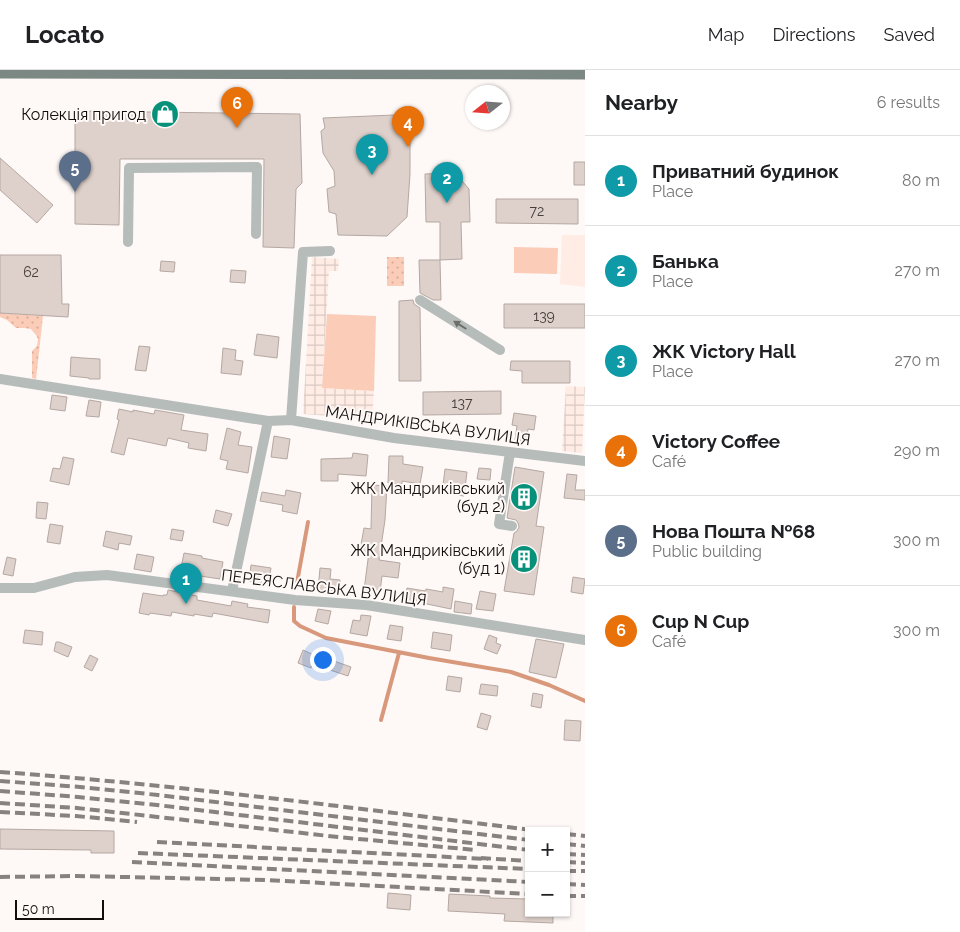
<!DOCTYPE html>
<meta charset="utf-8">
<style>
:root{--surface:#fff;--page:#f2f2f2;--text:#202124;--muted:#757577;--line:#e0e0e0;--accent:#7c3aed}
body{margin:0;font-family:Raleway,sans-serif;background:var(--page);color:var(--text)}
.controls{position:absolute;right:15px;bottom:15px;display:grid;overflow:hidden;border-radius:0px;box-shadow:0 1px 4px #0004}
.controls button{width:45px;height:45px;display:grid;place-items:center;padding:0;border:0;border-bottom:1px solid var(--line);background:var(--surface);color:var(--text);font:25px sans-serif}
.compass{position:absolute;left:465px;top:15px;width:45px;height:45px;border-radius:50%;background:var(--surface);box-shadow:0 1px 4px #0004;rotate:253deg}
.scale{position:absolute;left:15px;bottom:12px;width:89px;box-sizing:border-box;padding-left:5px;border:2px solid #120e0b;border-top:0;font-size:14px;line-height:18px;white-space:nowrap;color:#120e0b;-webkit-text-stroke:4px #fef8f6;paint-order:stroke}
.you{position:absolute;left:322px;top:589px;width:18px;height:18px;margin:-12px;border:4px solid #fff;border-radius:50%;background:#1a73e8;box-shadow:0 0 0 8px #1a73e833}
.badge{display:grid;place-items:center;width:32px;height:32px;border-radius:50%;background:var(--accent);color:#fff;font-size:16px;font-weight:700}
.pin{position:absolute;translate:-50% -41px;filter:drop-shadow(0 1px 2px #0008)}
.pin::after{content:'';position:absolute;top:26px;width:18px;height:15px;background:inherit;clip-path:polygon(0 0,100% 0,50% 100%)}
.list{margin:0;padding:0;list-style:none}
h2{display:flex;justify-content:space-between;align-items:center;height:65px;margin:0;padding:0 20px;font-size:21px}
h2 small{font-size:16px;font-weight:400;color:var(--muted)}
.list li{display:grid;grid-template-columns:32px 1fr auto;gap:15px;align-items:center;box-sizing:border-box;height:90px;padding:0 20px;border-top:1px solid var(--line)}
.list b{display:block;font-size:19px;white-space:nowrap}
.list p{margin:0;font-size:16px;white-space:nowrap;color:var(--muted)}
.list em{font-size:16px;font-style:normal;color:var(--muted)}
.map{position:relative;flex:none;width:585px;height:862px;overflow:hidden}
header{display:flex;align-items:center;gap:30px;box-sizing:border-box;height:70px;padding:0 25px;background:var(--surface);border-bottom:1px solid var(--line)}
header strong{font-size:24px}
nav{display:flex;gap:28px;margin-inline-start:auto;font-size:18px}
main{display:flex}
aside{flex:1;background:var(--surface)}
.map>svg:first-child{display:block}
.built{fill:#ffede5}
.industrial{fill:url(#industrial-grid)}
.grass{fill:url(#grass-dots)}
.park{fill:#fbccb7}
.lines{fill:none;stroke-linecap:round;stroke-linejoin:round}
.stream{stroke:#d8987b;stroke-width:4}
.building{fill:#ded0ca;stroke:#b5a8a2}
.minor{stroke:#b5bcba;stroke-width:10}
.primary{stroke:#7b8884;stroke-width:15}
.rail{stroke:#878280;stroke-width:4;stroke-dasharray:10 5;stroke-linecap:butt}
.oneway{fill:#6c6e6b}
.labels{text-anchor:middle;stroke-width:4;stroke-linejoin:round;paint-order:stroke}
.number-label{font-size:14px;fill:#453e3b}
.poi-label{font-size:16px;fill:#120e0b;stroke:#fef8f6;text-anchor:end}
.street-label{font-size:16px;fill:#120e0b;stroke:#fef8f6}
</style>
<header>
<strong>Locato</strong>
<nav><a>Map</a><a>Directions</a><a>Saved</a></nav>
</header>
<main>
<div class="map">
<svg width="585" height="862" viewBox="0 0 585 862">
<defs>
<pattern id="industrial-grid" width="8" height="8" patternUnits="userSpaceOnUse" patternTransform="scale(1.25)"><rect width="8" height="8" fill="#ffede5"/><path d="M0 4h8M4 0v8" fill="none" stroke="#dacac3"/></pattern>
<pattern id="grass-dots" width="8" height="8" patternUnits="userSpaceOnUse" patternTransform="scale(1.25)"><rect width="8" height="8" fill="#fbccb7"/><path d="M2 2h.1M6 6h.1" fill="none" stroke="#d6ae9c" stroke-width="1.8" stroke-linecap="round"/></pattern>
</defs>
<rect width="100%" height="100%" fill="#fef8f6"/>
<path class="built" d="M562,165H585V217L560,214Z"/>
<path class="industrial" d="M312,187L339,189L338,201H329L322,318L374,321L372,349L303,344Z
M566,316L585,317L582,383L562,381Z"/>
<path class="grass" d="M387,187H404V216H387Z
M0,243L43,246L36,309L32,308V281L37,276L38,269L36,265L31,259L24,258H16L7,250L0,247Z"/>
<path class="park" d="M514,177L558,178L557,204L514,203Z
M327,244L376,246L374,321L322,318Z"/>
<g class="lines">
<path class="stream" d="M296,518L308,452
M294,537V551L300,556L326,568L429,588L511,602L549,615L585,631
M381,650L399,583"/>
</g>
<path class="building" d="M75,41L300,44L302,113L296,119L294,178L263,177L264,89H120L119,155L75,154Z
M394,45L410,46V104L407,147L387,166L338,165L336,144L329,142L327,119L335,116L334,101L323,83L321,61L325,58L323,48Z
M0,88L53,135L37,153L0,120Z
M574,92H585V115H574Z
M455,103L469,119L470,152H461L462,189L440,190V152H426L425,104Z
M496,129H578V154L496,153Z
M0,185H61L62,234H69L68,247L0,243Z
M419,190H440L441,230H433L420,223Z
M161,191L175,192L174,202L160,201Z
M231,200L246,201L245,213L230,212Z
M413,230L414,234L420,238L421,311H399V231Z
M504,234H585V258H504Z
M257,264L279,267L277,288L254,285Z
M139,276L150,277L146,301L135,300Z
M223,278L236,280L235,290L243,291L241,305L221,303Z
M71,287L83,288L100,289V309H89V308L70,306Z
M511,291H570V313H522V301L510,300Z
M501,321V344L423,345V322Z
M52,325L67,327L65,341L50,339Z
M89,330L101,332L99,347L86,346Z
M119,339L133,342V340L154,344L155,340L184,345L181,360L208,364L206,381L188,378L189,373L168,368L166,376L128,368L124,385L111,382L119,350L117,349Z
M514,343L536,346L534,360L528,359L526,372L515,370L517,356L512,355Z
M227,358L241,362L238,375L252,377L248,403L226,399L228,391L220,389Z
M274,366L290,369L287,389L271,387Z
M353,383L368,385L366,406L338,404V411H321V389L352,388Z
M389,386H403V394L423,397L420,414L402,411V414L388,413Z
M63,387L74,389L69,415L50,411L53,398L60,399Z
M515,397L544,402L536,456L544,457L534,525L504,521L514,463L517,461L519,457L518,453L516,450L507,448Z
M479,398L491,399L490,410L477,409Z
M445,399L467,402L464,426L442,423Z
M567,404L577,405L575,420H585V430L564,428Z
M372,415L387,416L385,450L379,490L400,493L398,508L382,506L380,522L364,520L369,482L360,480L364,458L371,459Z
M286,420L301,423L297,444L282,441L283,435L260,431L262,422L285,426Z
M37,432L48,433L46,449L36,448Z
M216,440L232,444L228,456L213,452Z
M50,454L63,456L60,474L47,472Z
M172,459L184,461L182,471L170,469Z
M106,461L132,466L130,475L119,473L118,480L103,476Z
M184,483L202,486V488L223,492L220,509L180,503Z
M137,484L154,487L151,502L134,499Z
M7,487L16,489L13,506L3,504Z
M251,495L271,498L269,509L262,508L261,513L249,511Z
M320,498L331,499L330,509L340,510L339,522L318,520Z
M573,507L585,509L583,524L571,522Z
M443,517L454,519L451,539L417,532V533L405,531L407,518L425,521L426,519L443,522Z
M168,520L197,526V530L231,536L232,531L248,534L247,537L270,540L268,553L213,543L212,547L194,544V546L172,542L171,546L150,543L149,545L139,543L143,523L163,526V525H167Z
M480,521L496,524L493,541L476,539Z
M455,531L472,534L471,544L454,542Z
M318,539L331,541L328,554L315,551Z
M361,545L371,546L367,566L350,563L353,550L360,551Z
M390,555L403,557L401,571L387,569Z
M25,560L43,562L42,575L23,573Z
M433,562L452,565L450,581L431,578Z
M489,565L497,568L496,573L501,575L497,584L484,579Z
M536,569L564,574L556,608L529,602Z
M56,572H59L72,577L68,587L54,581Z
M303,580L316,586L311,598L298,593Z
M90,585L98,589L92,601L84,597Z
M334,591L351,597L348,606L330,600Z
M448,606L462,608L460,622L446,620Z
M481,614L498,616L497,626L479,624Z
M533,623L543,625L541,638L531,636Z
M481,643L491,646L487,660L477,657Z
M565,650L581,651L580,671L564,670Z
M0,759L114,761V783H91V780L0,779Z
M388,823L411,825L410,840L387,838Z
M449,824L490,826V828L529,829V843H553V853L504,851L505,844L448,841Z"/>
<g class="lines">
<path class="minor" d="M128,172L129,98L257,97L256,164
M420,230L500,280
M0,309L268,351L291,350L394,368L585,391
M291,350L303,182L330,181
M510,382L499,454L512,456
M0,518H34L75,507L107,505L295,530L366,535L585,570
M232,521L268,351"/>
<path class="primary" d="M0,1L585,2"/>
<path class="rail" d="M0,702C181,715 361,739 540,761
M0,711L80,717L158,725L529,770
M0,721L78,727L157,735L529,780
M0,733L77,738L338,767L475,780
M0,742L76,746L137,752
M566,764L585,766
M157,772L488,789
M566,774L585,776
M138,783L529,799
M566,784L585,785
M481,788L529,791
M132,792L529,812
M566,792L585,793
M566,801H585
M0,807L77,806L266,810L529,824
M566,814L585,815
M566,826H585"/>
</g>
<defs><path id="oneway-solid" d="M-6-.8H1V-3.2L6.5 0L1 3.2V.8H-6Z" transform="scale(1.25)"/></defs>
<use class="oneway" href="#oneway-solid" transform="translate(460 255) rotate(-148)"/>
<defs>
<g id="shop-disc" transform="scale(1.4375)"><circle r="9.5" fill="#07917b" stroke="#fef8f6"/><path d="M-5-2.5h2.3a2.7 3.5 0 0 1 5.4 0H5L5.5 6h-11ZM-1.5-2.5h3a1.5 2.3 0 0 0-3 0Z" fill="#fff"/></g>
<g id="building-disc" transform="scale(1.4375)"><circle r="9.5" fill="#07917b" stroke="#fef8f6"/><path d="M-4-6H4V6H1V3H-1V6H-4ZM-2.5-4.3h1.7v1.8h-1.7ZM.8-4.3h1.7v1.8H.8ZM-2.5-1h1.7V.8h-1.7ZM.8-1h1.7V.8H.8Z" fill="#fff"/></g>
</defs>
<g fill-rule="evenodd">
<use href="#shop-disc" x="165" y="44"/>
<use href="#building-disc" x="524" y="427"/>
<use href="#building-disc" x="524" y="489"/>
</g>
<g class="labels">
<g class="number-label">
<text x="537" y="146">72</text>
<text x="31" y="207">62</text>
<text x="544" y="251">139</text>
<text x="462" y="338">137</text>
</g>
<g class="poi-label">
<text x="146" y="50">Колекція пригод</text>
<text x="505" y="424">ЖК Мандриківський<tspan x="505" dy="18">(буд 2)</tspan></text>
<text x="505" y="486">ЖК Мандриківський<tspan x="505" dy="18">(буд 1)</tspan></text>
</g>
<g class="street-label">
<text transform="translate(428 355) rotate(8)" y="6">МАНДРИКІВСЬКА ВУЛИЦЯ</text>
<text transform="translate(324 517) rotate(7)" y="6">ПЕРЕЯСЛАВСЬКА ВУЛИЦЯ</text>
</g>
</g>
</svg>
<div class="controls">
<button>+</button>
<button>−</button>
</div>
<svg class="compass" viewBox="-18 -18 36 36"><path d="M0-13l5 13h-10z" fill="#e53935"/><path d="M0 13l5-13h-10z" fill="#757577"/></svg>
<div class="scale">50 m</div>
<div class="you"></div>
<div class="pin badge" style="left:186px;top:534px;background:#0f9aa8">1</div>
<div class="pin badge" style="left:447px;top:133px;background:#0f9aa8">2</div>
<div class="pin badge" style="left:372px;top:105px;background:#0f9aa8">3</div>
<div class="pin badge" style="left:408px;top:77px;background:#e8710a">4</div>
<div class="pin badge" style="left:75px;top:122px;background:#5c6f8a">5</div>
<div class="pin badge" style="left:237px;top:58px;background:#e8710a">6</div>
</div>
<aside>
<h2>Nearby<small>6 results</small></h2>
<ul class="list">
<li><span class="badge" style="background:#0f9aa8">1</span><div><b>Приватний будинок</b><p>Place</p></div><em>80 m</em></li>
<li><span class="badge" style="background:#0f9aa8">2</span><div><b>Банька</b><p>Place</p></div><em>270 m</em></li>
<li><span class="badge" style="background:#0f9aa8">3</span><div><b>ЖК Victory Hall</b><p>Place</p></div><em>270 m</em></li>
<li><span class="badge" style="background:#e8710a">4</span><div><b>Victory Coffee</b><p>Café</p></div><em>290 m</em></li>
<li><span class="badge" style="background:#5c6f8a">5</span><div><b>Нова Пошта №68</b><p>Public building</p></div><em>300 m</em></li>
<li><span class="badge" style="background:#e8710a">6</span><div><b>Cup N Cup</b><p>Café</p></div><em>300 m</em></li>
</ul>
</aside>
</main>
